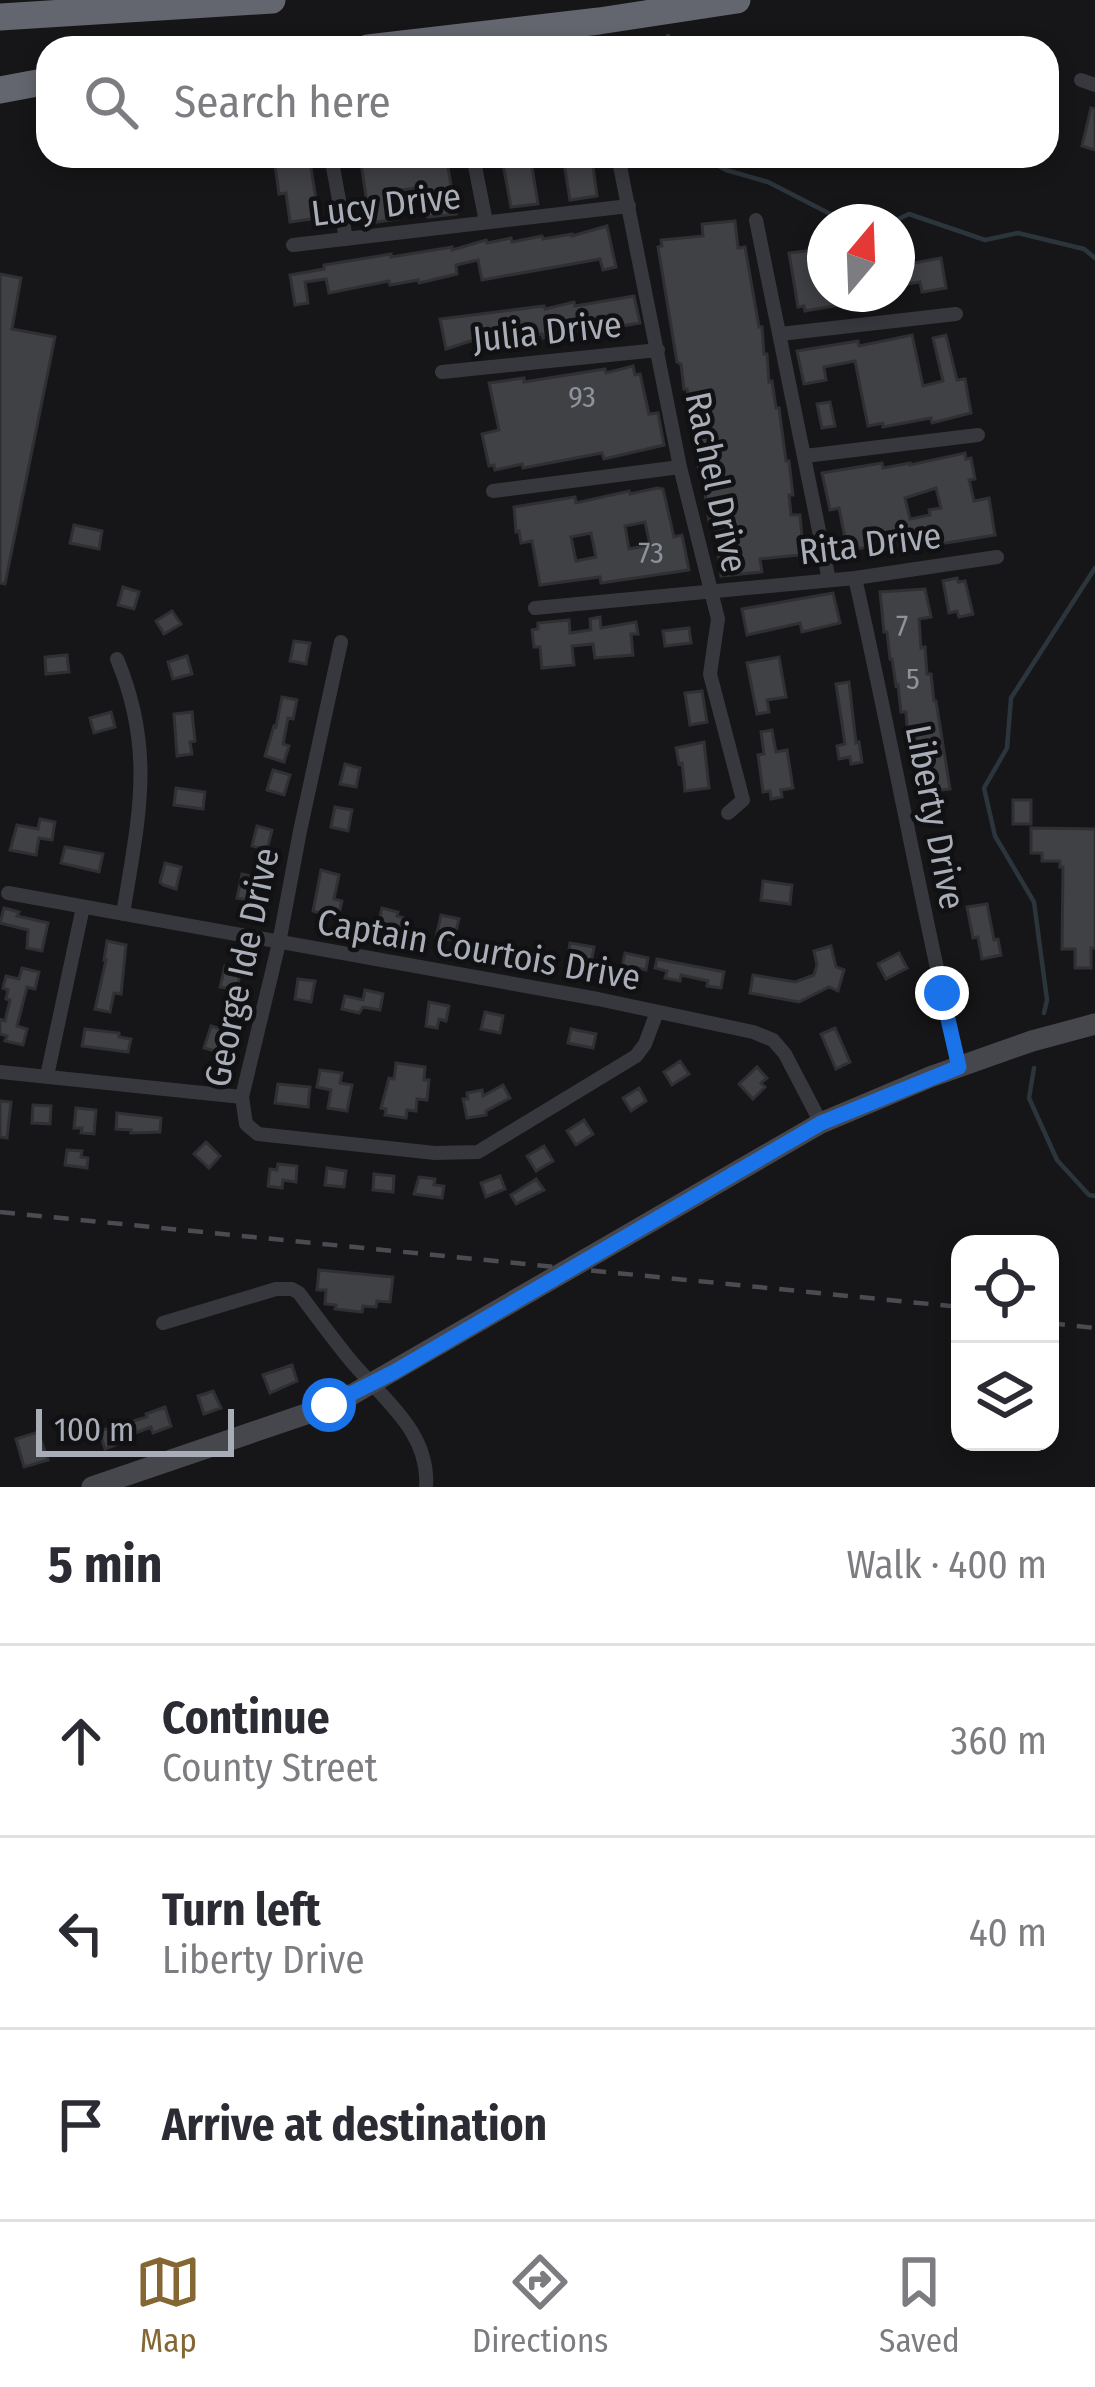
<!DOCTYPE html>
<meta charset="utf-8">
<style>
:root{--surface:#fff;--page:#f7f7f7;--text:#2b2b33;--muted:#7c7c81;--line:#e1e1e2;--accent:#856733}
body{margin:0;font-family:"Fira Sans Condensed",sans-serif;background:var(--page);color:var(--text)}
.controls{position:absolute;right:36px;bottom:36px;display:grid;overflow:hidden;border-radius:24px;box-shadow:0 6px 18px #0003}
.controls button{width:108px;height:108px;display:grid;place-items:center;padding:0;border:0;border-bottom:3px solid var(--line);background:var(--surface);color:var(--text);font:60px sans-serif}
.compass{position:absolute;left:807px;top:204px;width:108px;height:108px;border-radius:50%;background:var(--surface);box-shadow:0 6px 18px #0003;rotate:19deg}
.scale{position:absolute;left:36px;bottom:30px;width:198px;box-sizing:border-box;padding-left:12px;border:6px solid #a8adb8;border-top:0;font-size:33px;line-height:42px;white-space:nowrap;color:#a8adb8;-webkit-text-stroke:9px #111113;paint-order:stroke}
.stop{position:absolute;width:36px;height:36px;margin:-27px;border:9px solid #1a73e8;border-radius:50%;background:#fff}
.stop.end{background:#1a73e8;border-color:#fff;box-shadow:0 3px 12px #0008}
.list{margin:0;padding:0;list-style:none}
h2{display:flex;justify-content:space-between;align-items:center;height:156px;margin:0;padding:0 48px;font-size:51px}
h2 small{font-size:39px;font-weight:400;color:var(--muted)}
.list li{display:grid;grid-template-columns:78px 1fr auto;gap:36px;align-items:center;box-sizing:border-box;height:192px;padding:0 48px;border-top:3px solid var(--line)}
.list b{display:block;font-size:45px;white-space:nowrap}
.list p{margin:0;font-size:39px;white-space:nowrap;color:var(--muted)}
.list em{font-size:39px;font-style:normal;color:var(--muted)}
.icon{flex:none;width:66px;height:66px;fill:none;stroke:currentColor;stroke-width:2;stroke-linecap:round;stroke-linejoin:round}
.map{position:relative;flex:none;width:1095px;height:1487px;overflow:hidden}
.search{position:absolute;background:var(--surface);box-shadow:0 6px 18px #0003;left:36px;right:36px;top:36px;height:132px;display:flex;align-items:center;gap:30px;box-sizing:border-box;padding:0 42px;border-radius:36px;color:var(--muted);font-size:45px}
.sheet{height:732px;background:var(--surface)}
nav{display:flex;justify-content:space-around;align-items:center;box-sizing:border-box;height:168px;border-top:3px solid var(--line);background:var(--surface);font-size:33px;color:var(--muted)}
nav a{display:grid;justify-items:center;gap:6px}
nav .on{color:var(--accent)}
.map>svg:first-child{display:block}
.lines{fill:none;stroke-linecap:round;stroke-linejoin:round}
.stream{stroke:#2c353c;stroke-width:4.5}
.building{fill:#404145;stroke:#303034;stroke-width:3;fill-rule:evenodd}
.street{stroke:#37383d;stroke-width:14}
.secondary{stroke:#45474d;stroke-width:21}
.highway{stroke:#63666e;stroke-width:27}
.rail{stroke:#4a4c52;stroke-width:4.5;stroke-dasharray:15 12;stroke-linecap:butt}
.route{stroke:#1a73e8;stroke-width:15}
.labels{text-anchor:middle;stroke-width:9;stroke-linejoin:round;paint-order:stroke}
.number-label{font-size:30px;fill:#8e929b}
.street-label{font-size:36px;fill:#a8adb8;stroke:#111113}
</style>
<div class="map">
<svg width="1095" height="1487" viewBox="0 0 1095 1487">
<rect width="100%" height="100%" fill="#161618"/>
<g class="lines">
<path class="stream" d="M668,36L670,48
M701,156L726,170L768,182L846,222
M892,222L909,214L985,240L1018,233L1084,249L1095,258
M1044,1013L1047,1000L1034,902L995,836L984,788L1007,748L1011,698L1095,568
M1034,1068L1029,1098L1057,1160L1089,1195L1095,1196"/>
</g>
<path class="building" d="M1091,108L1095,109V150L1082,146Z
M282,156H309L319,218L290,222L286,193L279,194L274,158Z
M360,156H446L456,214L428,217L425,187L394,191L398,219L370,223Z
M589,156L590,159H592L597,196L570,200L563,157Z
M531,161L538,204L511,207L503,164Z
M735,221L738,248L745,247L759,327H762L764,354H767L769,382L772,381L776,408H779L786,461H789L793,495H789L791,515H800L803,549H800V555L760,559L762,572L721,576L714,521L709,522L702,470H699L687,389H684L681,364L677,362L658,247L662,246L661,240L703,236L702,224Z
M607,226L616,267L603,270L600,259L482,280L478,260L456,265L457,274L419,283L418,280L390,285L389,281L329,293L326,279L305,282L308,303L295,305L290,275L324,269V265L391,254V257L452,247V250L486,240L487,243L511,238L512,242L542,236L543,239L572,234V236Z
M814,250V255L822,254L825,294H873V299L805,311L804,306L798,307L789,253Z
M941,258L946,288L922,292L920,282L907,284L903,265Z
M0,274L21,278L12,329L55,337L5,584L0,583Z
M634,296L640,323L603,329L602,326L543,338L542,334L482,344L480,338L446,349L440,319L544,306L545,309L574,302L575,306Z
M912,335L923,386L943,381L933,338L946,335L957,380L965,379L971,413L932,423L931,418L883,427V423L868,426L855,361L824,367L826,380L804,384L797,351L858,341L859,346Z
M633,366L635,375L640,374L649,414L658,413L664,445L604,459L602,453L523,468L522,464L495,470L494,465L489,466L482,434L499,430L489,383L524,378V382L605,369L606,373Z
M830,402L835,426L822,428L817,404Z
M965,453L966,459L971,458L975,479L969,480L974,501L989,498L995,535L940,544H936L935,538L881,551L880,544L853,550L852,547L847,549L839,508L830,510L822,473L882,463L883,468L910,463V465ZM936,488L941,508L929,510L930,515L910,519L905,498Z
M657,488L663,489L674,537L682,535L689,570L601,583L600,577L540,585L532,541L521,543L519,531L516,532L514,507L575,497L576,503L629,491L630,494ZM645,522L650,545L629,549L625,526ZM591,533L596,557L576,561L571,537Z
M74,525L102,531L99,549L70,543Z
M957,578L958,582L965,581L973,614L959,617L957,611L949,613L943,581Z
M123,587L139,592L134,609L118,605Z
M925,589L931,617L919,619L921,648L925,647L927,674H931L934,701H936L950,789L925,792L922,763H917L915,737L908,738L906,712H901L898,685L896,686L892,659H890L887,632H884L880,592Z
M833,593L840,623L802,632L800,623L747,635L742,609Z
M172,611L181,624L164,634L156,621Z
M600,617L601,628L636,622L638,634H631L633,655L595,658L593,644L572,646L574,665L542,668L540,647H534L532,630L538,629V623L569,620L570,633L591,630L590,619Z
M689,628L691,643L665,646L663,631Z
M294,641L310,643L306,664L290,661Z
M67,655L69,672L46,674L45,657Z
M187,656L192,674L173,679L168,662Z
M779,657L786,697L767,700L769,712L757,714L747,663Z
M849,682L856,743L859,742L862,762L851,764L850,757L839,759L837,746L845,744L836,684Z
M702,691L707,722L690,725L685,693Z
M282,697L297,700L293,719L288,718L283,744L289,746L284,762L265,756L274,726L276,727Z
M111,712L115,727L94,733L90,718Z
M192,712L195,741L190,742L192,754L177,756L174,714Z
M772,730L776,752L787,750L793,788L781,790L782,797L771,799L770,791L763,792L758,755L764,754L761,732Z
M704,742L709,788L685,791L682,763L679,764L676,748Z
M345,764L360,768L356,787L340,784Z
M273,770L290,775L284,795L267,790Z
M176,788L205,792L203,809L174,805Z
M1013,800H1031V824H1013Z
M335,807L352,810L348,831L331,827Z
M40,819L55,822L52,840L39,838L36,855L10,850L17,825L38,829Z
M257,826L272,830L267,850L252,846Z
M1031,828L1095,829V948H1091V968H1075V949H1062L1063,867H1060V861H1042V853H1031Z
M65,847L103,854L99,872L61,863Z
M165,863L181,867L176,889L163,885L160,882Z
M321,870L339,875L334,899L342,901L338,919L313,911Z
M242,874L259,878L256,893L250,892L248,900L237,898Z
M763,881L792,885L790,904L761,900Z
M987,904L994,940L998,939L1001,955L982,959L978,937L973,938L967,907Z
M4,908L19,912L17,916L48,923L42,951L27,948L28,930L0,923Z
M382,908L398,912L397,916L407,919L404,932L378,925Z
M441,915L459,919L454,940L436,937Z
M107,941L126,945L121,994L114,993L110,1012L95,1009L106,960H104Z
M570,943L594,947L591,965L567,961Z
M831,946L836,967L844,970L838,991L829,987L799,1002L750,993L753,975L795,982L814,975L817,965L814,951Z
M625,953L648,958L646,970L638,968L636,974L621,971Z
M899,953L907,968L886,979L878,964Z
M657,959L724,972L721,988L707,986L708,981L681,975L680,981L665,978L667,971L655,968Z
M225,966L241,969L237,990L220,987Z
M22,968L39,972L35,989L27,987L17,1026L27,1029L23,1045L5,1041L7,1036L0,1034V1019L5,1021L10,1000L6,999L8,990L3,988L6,976L19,979Z
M298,979L315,981L311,1002L295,999Z
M365,990L383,994L380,1010L363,1007L359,1013L342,1009L345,996L363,1000Z
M429,1002L449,1006L446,1021L439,1019L437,1028L426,1026Z
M485,1012L503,1016L500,1033L481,1029Z
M211,1026L228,1031L222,1053L204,1048Z
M835,1028L850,1062L836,1069L821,1034Z
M85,1029L119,1033V1037L131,1039L128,1052L82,1046Z
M571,1029L596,1034L593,1048L568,1043Z
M680,1061L689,1074L672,1085L664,1072Z
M396,1063L425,1067L424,1080H429L427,1100L417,1099L416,1111L407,1110L406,1118L385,1115L386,1109L381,1108L389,1078L394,1079Z
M757,1067L767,1078L761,1083L765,1087L753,1099L739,1084Z
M320,1070L342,1073L340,1083L352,1085L347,1111L328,1108L331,1090L317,1087Z
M278,1084L310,1087L308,1107L275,1103Z
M503,1085L510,1098L486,1111V1115L467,1118L463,1099H468L467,1093L482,1090L483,1096Z
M639,1088L646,1101L631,1111L623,1098Z
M0,1101L11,1102L7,1138L0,1137Z
M33,1105L51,1106L50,1124L32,1123Z
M76,1108L96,1110L94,1134L81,1133L82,1128H74Z
M117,1113L161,1118L160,1132L131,1133V1130L116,1129Z
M584,1120L593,1134L576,1145L567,1131Z
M206,1142L220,1156L209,1168L194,1154Z
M544,1146L553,1161L536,1171L527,1156Z
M67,1150L82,1151L81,1157L88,1158L87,1168L65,1165Z
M278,1164L297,1166L296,1182L283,1180L282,1188L268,1186L270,1169L277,1170Z
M327,1168L346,1171L344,1187L325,1185Z
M374,1174L394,1176L393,1192L373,1190Z
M500,1176L505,1189L486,1197L481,1183Z
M419,1177L435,1179L434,1185L444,1186L442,1198L414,1194Z
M536,1179L544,1190L516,1204L511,1195Z
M319,1270L393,1277L390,1302L377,1301L376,1307L363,1306L362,1312L335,1309L336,1305L325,1304L326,1290H317Z
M292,1365L297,1381L270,1393L263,1375Z
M213,1391L221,1408L204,1414L198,1396Z
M165,1407L171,1426L153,1433L151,1427L122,1438L123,1442L105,1449L99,1431L147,1417L146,1414Z
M38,1432L48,1460L24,1467L16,1439Z"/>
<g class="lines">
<path class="street" d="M1081,80L1095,85
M331,156L346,239
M473,156L486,222
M618,156L680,467L718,619L710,674L743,800L728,813
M756,220L829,580
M293,245L629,206
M780,334L956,314
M442,372L658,350
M805,456L978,435
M493,491L680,467
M855,578C892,741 921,905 959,1067
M535,608L855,578L997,557
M341,642L300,831L279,943L242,1097L246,1124L258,1134L435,1153L478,1152L636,1056L645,1044L657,1012
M117,659C156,752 138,820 123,914
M8,893L598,999L753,1032L773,1040L785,1054L821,1123
M0,1072L242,1097
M47,1076L83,907
M163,1323L276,1289H292L299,1293C316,1316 333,1339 351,1361C383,1399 430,1432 426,1487"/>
<path class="secondary" d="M92,1487L306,1414L353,1394L821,1123L930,1077L1032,1041L1095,1024"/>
<path class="highway" d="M0,17L272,0
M368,48L599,21L737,0
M0,90L48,81"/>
<path class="rail" d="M0,1212L960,1307
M1050,1323L1095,1328"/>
</g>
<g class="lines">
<path class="route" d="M329,1405L394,1372L821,1123L959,1067L942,993"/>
</g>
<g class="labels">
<g class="number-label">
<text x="582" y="407">93</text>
<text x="651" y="563">73</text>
<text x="902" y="636">7</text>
<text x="913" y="689">5</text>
</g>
<g class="street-label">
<text transform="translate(386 204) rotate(-7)" y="13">Lucy Drive</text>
<text transform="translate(547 331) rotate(-6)" y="13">Julia Drive</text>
<text transform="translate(717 482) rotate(78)" y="13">Rachel Drive</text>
<text transform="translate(870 543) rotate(-7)" y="13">Rita Drive</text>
<text transform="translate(936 817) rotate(79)" y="13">Liberty Drive</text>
<text transform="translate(479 949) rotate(10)" y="13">Captain Courtois Drive</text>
<text transform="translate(241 967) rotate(-78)" y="13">George Ide Drive</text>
</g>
</g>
</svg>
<div class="controls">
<button><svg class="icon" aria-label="locate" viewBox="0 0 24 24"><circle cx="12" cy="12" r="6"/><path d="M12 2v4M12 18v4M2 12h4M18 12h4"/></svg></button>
<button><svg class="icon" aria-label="layers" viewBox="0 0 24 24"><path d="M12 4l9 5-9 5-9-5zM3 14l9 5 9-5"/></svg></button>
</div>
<svg class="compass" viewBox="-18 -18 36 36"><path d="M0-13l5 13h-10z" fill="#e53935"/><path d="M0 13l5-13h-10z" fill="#7c7c81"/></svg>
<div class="scale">100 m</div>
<div class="stop" style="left:329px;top:1405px"></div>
<div class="stop end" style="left:942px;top:993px"></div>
<div class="search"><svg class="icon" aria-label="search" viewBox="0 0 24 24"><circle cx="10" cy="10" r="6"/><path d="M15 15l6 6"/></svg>Search here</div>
</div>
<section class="sheet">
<h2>5 min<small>Walk · 400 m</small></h2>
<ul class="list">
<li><svg class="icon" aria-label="ahead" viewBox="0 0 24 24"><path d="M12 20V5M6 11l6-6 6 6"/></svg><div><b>Continue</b><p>County Street</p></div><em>360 m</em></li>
<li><svg class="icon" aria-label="left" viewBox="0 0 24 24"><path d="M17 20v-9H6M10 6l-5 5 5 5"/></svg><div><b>Turn left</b><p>Liberty Drive</p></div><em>40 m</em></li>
<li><svg class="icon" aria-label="arrive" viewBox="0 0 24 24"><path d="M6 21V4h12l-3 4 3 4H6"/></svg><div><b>Arrive at destination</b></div></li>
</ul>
</section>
<nav>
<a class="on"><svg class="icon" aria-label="map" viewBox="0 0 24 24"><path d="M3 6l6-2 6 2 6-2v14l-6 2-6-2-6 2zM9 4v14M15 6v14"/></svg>Map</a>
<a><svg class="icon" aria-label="directions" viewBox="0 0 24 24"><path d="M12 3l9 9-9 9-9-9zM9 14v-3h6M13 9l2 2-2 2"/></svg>Directions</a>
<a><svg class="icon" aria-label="saved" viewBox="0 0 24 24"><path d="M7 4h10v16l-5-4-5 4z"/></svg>Saved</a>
</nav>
